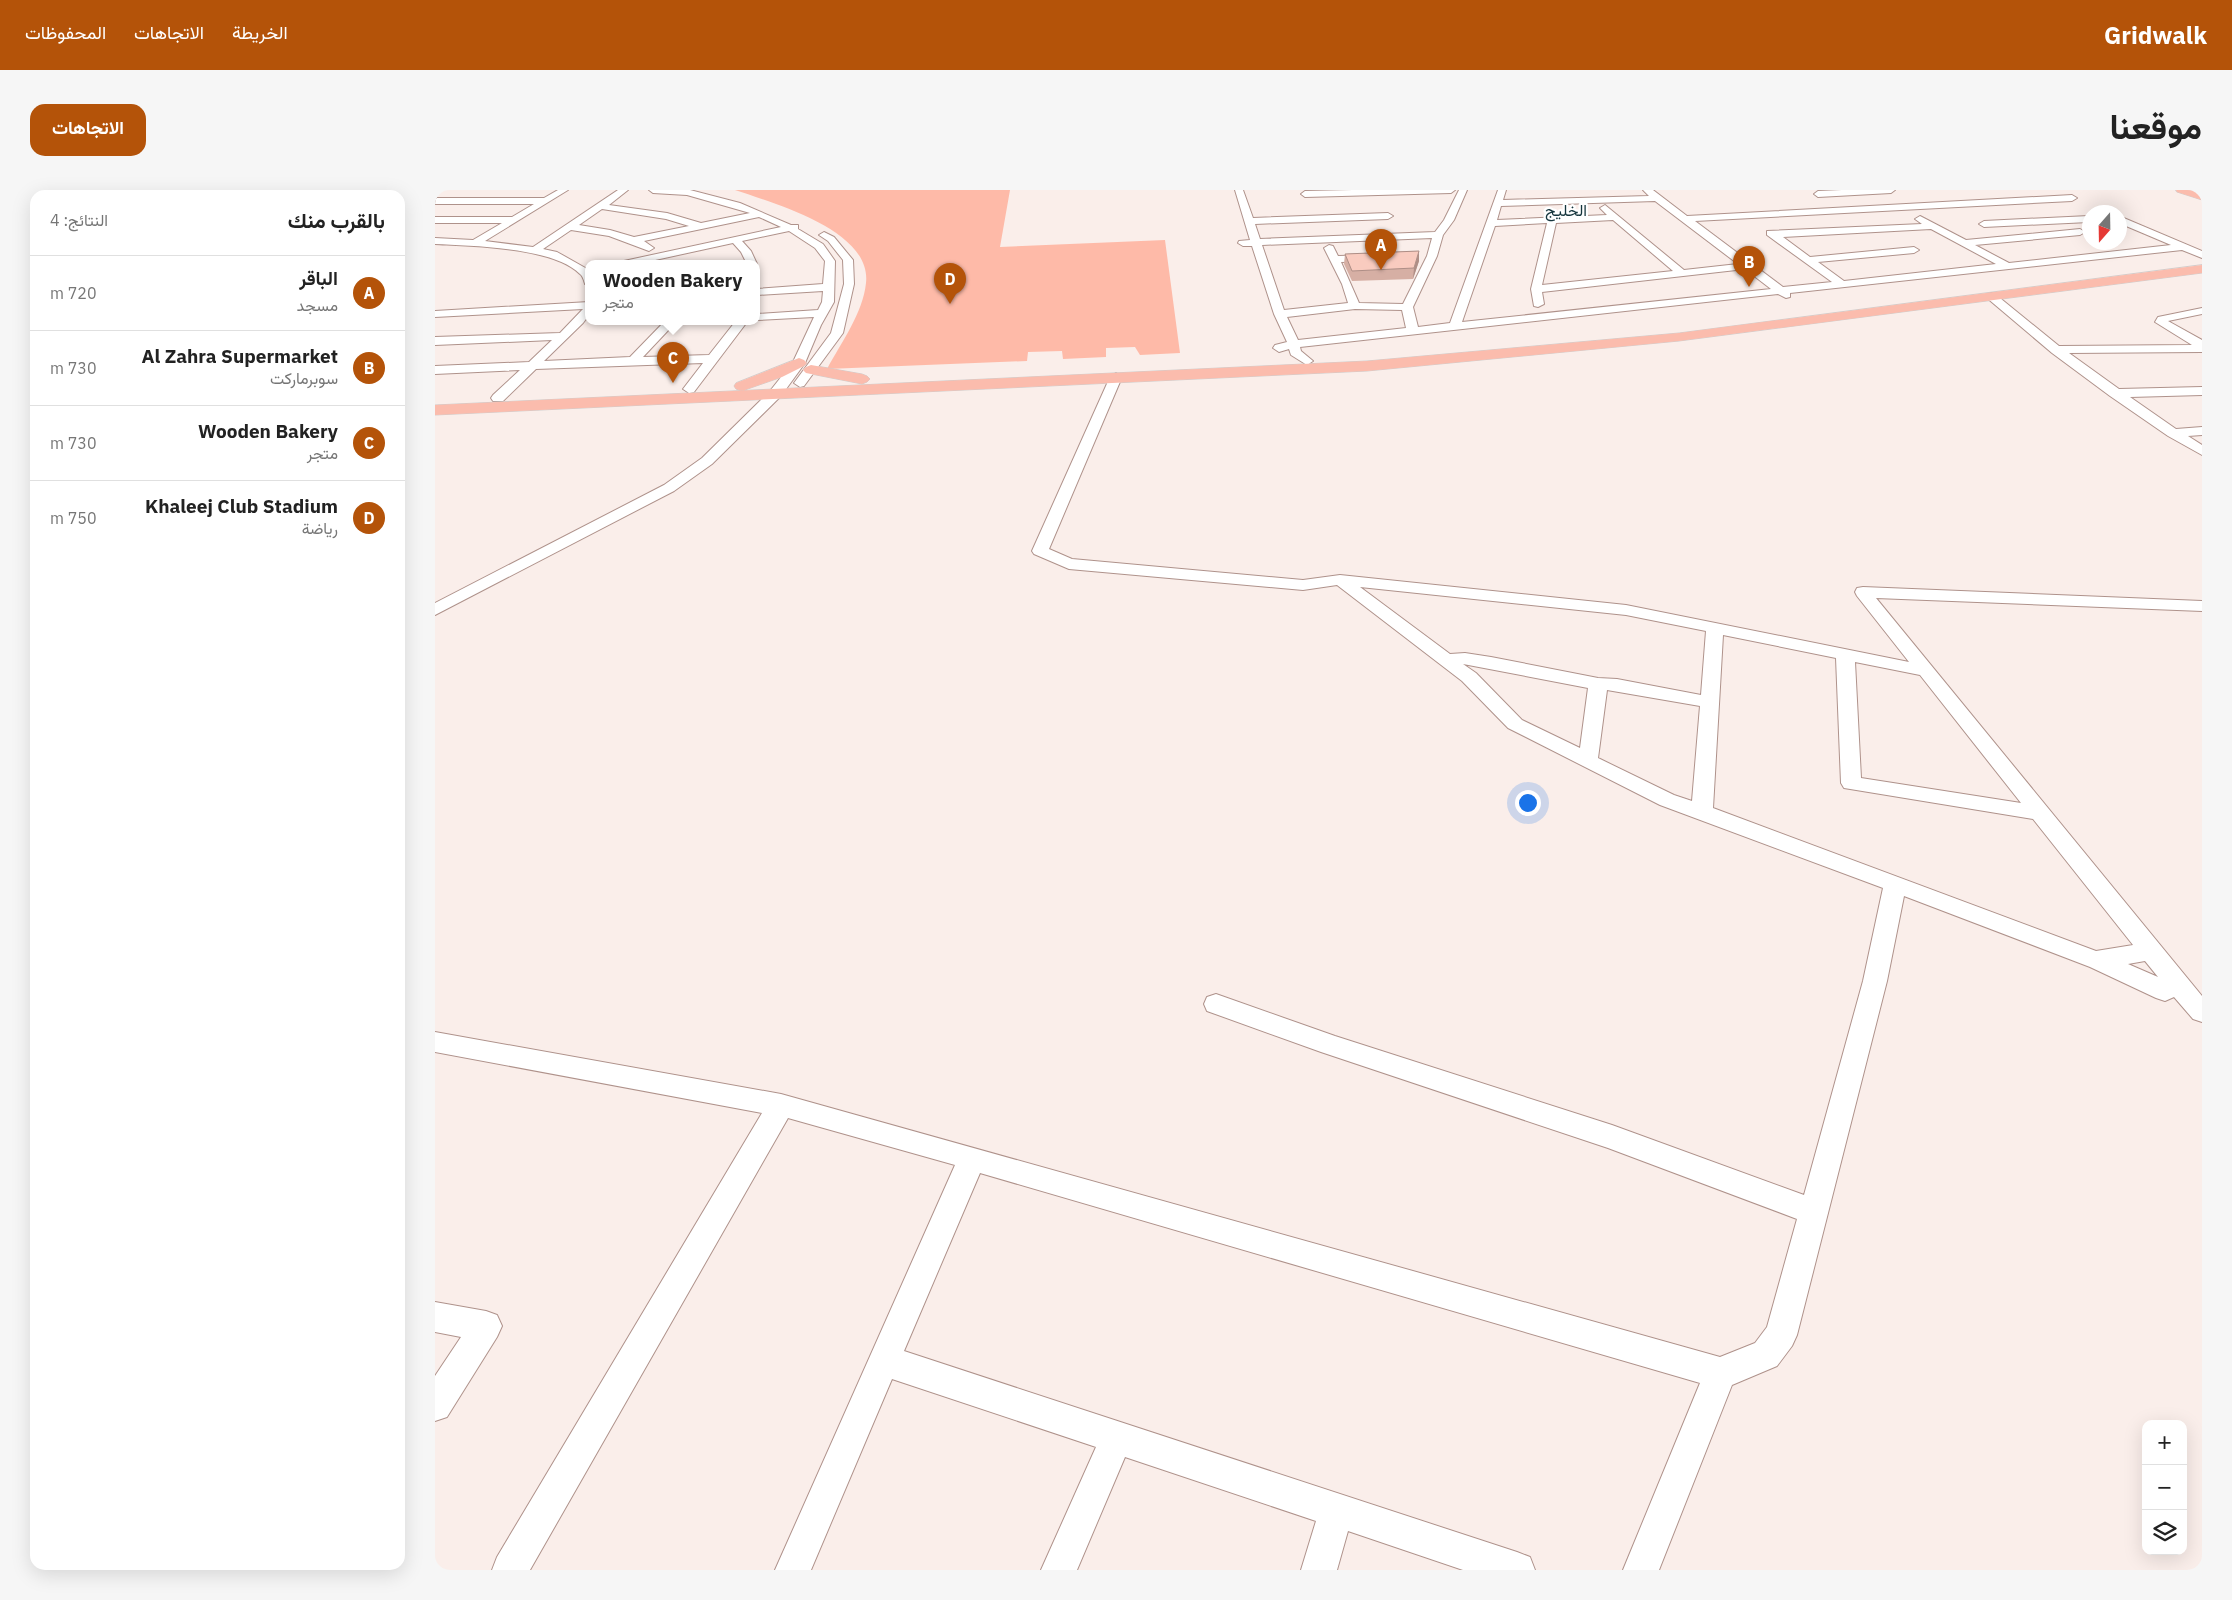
<!DOCTYPE html>
<html lang="ar">
<meta charset="utf-8">
<style>
:root{--surface:#fff;--page:#f6f6f6;--text:#222;--muted:#767676;--line:#e0e0e0;--accent:#b45309}
body{margin:0;font-family:"IBM Plex Sans",Vazirmatn,sans-serif;background:var(--page);color:var(--text);direction:rtl}
.controls{position:absolute;right:15px;bottom:15px;display:grid;overflow:hidden;border-radius:10px;box-shadow:0 5px 20px #0002}
.controls button{width:45px;height:45px;display:grid;place-items:center;padding:0;border:0;border-bottom:1px solid var(--line);background:var(--surface);color:var(--text);font:25px sans-serif}
.compass{position:absolute;left:1647px;top:15px;width:45px;height:45px;border-radius:50%;background:var(--surface);box-shadow:0 5px 20px #0002;rotate:200deg}
.you{position:absolute;left:1092px;top:612px;width:18px;height:18px;margin:-12px;border:4px solid #fff;border-radius:50%;background:#1a73e8;box-shadow:0 0 0 8px #1a73e833}
.badge{display:grid;place-items:center;width:32px;height:32px;border-radius:50%;background:var(--accent);color:#fff;font-size:16px;font-weight:700}
.pin{position:absolute;translate:-50% -41px;filter:drop-shadow(0 1px 2px #0008)}
.pin::after{content:'';position:absolute;top:26px;width:18px;height:15px;background:inherit;clip-path:polygon(0 0,100% 0,50% 100%)}
.popup{position:absolute;left:150px;top:70px;width:175px;height:65px;box-sizing:border-box;display:grid;place-content:center;border-radius:10px;background:var(--surface);filter:drop-shadow(0 1px 4px #0005);font-size:16px;white-space:nowrap;color:var(--muted)}
.popup b{font-size:19px;color:var(--text)}
.popup::after{content:'';position:absolute;left:50%;top:100%;margin-left:-10px;border:10px solid transparent;border-top-color:var(--surface)}
.list{margin:0;padding:0;list-style:none}
h2{display:flex;justify-content:space-between;align-items:center;height:65px;margin:0;padding:0 20px;font-size:21px}
h2 small{font-size:16px;font-weight:400;color:var(--muted)}
.list li{display:grid;grid-template-columns:32px 1fr auto;gap:15px;align-items:center;box-sizing:border-box;height:75px;padding:0 20px;border-top:1px solid var(--line)}
.list b{display:block;font-size:19px;white-space:nowrap}
.list p{margin:0;font-size:16px;white-space:nowrap;color:var(--muted)}
.list em{font-size:16px;font-style:normal;color:var(--muted)}
.icon{flex:none;width:28px;height:28px;fill:none;stroke:currentColor;stroke-width:2;stroke-linecap:round;stroke-linejoin:round}
.map{position:relative;flex:none;width:1767px;height:1380px;overflow:hidden;direction:ltr;border-radius:15px}
header{display:flex;align-items:center;gap:30px;box-sizing:border-box;height:70px;padding:0 25px;background:var(--accent);color:#fff}
header strong{font-size:24px}
nav{display:flex;gap:28px;margin-inline-start:auto;font-size:18px}
.intro{display:flex;align-items:center;justify-content:space-between;box-sizing:border-box;height:120px;padding:0 30px}
h1{margin:0;font-size:35px}
.button{padding:12px 22px;border-radius:15px;background:var(--accent);color:#fff;font-size:18px;font-weight:700}
main{display:flex;gap:30px;padding:0 30px}
aside{flex:1;background:var(--surface);border-radius:15px;box-shadow:0 5px 20px #0002}
.map>svg:first-child{display:block}
.green{fill:#febaa8}
.lines{fill:none;stroke-linecap:round;stroke-linejoin:round}
.minor-casing{stroke:#af928b;stroke-width:2}
.major-casing{stroke:#d0cdcc;stroke-width:1}
.minor{fill:#fff;fill-rule:evenodd}
.major{fill:#fbbcad;fill-rule:evenodd}
.wall{fill:#d6afa4}
.shaded-wall{fill:#ae8e86}
.building{fill:#f9cbbf;stroke:#ae8e86}
.labels{text-anchor:middle;stroke-width:4.5;stroke-linejoin:round;paint-order:stroke}
.far-neighbourhood-label{font-size:16px;fill:#15353d;stroke:#fff}
</style>
<header>
<strong>Gridwalk</strong>
<nav><a>الخريطة</a><a>الاتجاهات</a><a>المحفوظات</a></nav>
</header>
<div class="intro"><h1>موقعنا</h1><a class="button">الاتجاهات</a></div>
<main>
<div class="map">
<svg width="1767" height="1380" viewBox="0 0 1767 1380">
<rect width="100%" height="100%" fill="#faeeea"/>
<path class="green" d="M300,0H575L565,57L730,50L745,163L705,165L700,157L671,158V167L628,169L627,161L593,162L592,171L392,179C406,153 428,123 431,93C437,40 338,13 300,0Z"/>
<g class="lines">
<g class="minor-casing">
<path id="minor" d="M123,0H133L50,51L98,57L183,0H193L174,15L232,23L266,33L315,23L252,5L218,3L214,0H255L305,13L356,35H363V39L388,54L400,71L399,112L386,135L370,173L346,206L277,274L239,301L0,425V413L229,295L267,268L335,201L358,172L379,127L322,130V124L383,120L387,112L388,101L322,105V99L388,94L390,71L380,58L354,41L307,51L316,61L322,74V75L312,74L306,62L298,53L202,74H184L189,71L346,37L324,27L209,51L219,58L214,61L174,46L136,40L108,59L122,62L154,80V95L150,94C149,91 148,86 145,84C118,57 38,56 0,54V48L38,50L67,33H0V27H77L99,14H0V8H109ZM167,19L231,29L254,36L199,47L175,40L144,35Z
M800,0H808L818,28L953,23L958,26L953,29L820,34L825,49L1000,42L1009,30L1024,0H1032L1019,30L1008,45L1002,66L978,117L983,137L1015,133L1063,0H1071L1068,10L1214,6L1208,0H1218L1252,26L1637,5L1642,8L1637,11L1260,31L1348,97L1397,92L1332,45V41L1487,34L1480,29L1485,26L1531,50L1645,39L1650,42L1645,45L1540,55L1574,73L1736,55L1684,33V26L1767,61V68L1747,60L1355,103V107L1351,108L1343,104L865,157L866,161L878,171L872,175L856,165L854,159L844,162L838,158L840,155L852,152L839,124L817,56H808L803,53L804,51L815,50ZM1220,11L1303,74L1249,80L1170,15L1165,18L1172,25L1062,30L1066,16ZM1178,30L1238,81L1107,95L1121,33ZM1112,33L1096,99L1099,116L1103,117L1109,114L1107,102L1310,79L1336,99L1027,132L1060,36ZM1496,39L1561,74L1409,91L1383,72L1479,63L1484,60L1479,57L1375,67L1348,47ZM997,48L992,66L968,114L924,113L906,72L941,71L946,68L941,65L903,66L898,56L894,55L889,58L907,94L913,113L849,120L827,55ZM920,119L967,120L971,138L863,150L852,127Z
M918,0H1020L1016,3L870,7L866,4L870,1Z
M1407,0H1460L1456,3L1383,7L1379,4L1383,1Z
M1654,26V32L1549,37L1544,34L1549,31Z
M389,42L399,47L418,70L419,94L408,143L369,196L365,197L359,193L396,143L409,94L408,70L393,51L384,45Z
M1556,103L1560,104L1624,156L1757,155L1720,132L1723,127L1767,118V124L1733,131L1767,150V162L1634,163L1684,199L1767,197V205L1695,207L1741,239L1767,237V245L1753,246L1767,255V265L1733,246L1675,206L1617,163L1552,108L1550,106Z
M154,112V125L148,133L109,171L195,167L229,132H241L208,167L274,165L300,132H312L259,202L254,203L248,199L268,173L101,179L68,211H58L56,208L58,205L85,180L0,184V176L94,172L117,150L0,155V147L125,143L148,119L0,127V121Z
M681,183L687,187L614,359L637,369L868,390L905,385L1191,415L1474,472L1422,406L1420,402L1422,398L1428,397L1767,411V421L1441,408L1767,806V832L1758,829L1739,807L1730,811L1721,808L1655,777L1469,706L1452,791L1362,1145L1357,1156L1342,1176L1297,1195L1224,1380H1188L1265,1193L545,983L469,1161L1082,1362L1095,1367L1100,1380H1028L913,1341L902,1380H866L881,1331L690,1267L642,1380H606L661,1257L457,1189L376,1380H340L520,975L353,928L95,1380H57L62,1367L327,923L0,862V842L346,904L1285,1167L1320,1153L1332,1137L1362,1029L1173,958L886,862L772,821L769,814L772,807L781,804L900,846L1177,935L1369,1005L1428,791L1448,698L1225,615L1073,538L1027,491L902,395L868,400L634,379L599,364L597,361L675,187ZM925,397L1191,425L1271,441L1266,505L1182,489L1163,488L1056,467L1030,463L1015,464ZM1288,445L1401,468L1406,593L1409,598L1598,629L1698,755L1661,761L1278,618ZM1420,472L1485,485L1586,613L1426,588ZM1028,474L1153,498L1145,558L1087,530L1041,483ZM1172,500L1265,516L1257,611L1239,605L1163,568ZM1710,771L1723,787L1693,774Z
M0,1112L51,1121L62,1125L67,1136L62,1147L12,1227L0,1231V1186L26,1147L0,1142Z"/>
</g>
<g class="major-casing">
<path id="major" d="M1741,0H1757L1767,3V10L1742,2Z
M1767,75V83L1244,151L932,181L0,225V215L932,171L1244,143Z
M364,168L369,170L372,173L369,176L347,187L307,201L301,199L299,196L301,193Z
M376,175L427,184L432,186L435,189L432,192L427,194L371,183L368,180L371,177Z"/>
</g>
<use href="#minor" class="minor"/>
<use href="#major" class="major"/>
</g>
<path class="wall" d="M984,61V71L978,89L917,91L909,74L910,64Z"/>
<path class="shaded-wall" d="M984,61V71L978,89L979,78Z"/>
<path class="building" d="M984,61L979,78L917,81L910,64Z"/>
<g class="labels">
<g class="far-neighbourhood-label">
<text x="1131" y="26">الخليج</text>
</g>
</g>
</svg>
<div class="controls">
<button>+</button>
<button>−</button>
<button><svg class="icon" aria-label="layers" viewBox="0 0 24 24"><path d="M12 4l9 5-9 5-9-5zM3 14l9 5 9-5"/></svg></button>
</div>
<svg class="compass" viewBox="-18 -18 36 36"><path d="M0-13l5 13h-10z" fill="#e53935"/><path d="M0 13l5-13h-10z" fill="#767676"/></svg>
<div class="you"></div>
<div class="pin badge" style="left:946px;top:80px">A</div>
<div class="pin badge" style="left:1314px;top:97px">B</div>
<div class="pin badge" style="left:238px;top:193px">C</div>
<div class="popup"><b>Wooden Bakery</b>متجر</div>
<div class="pin badge" style="left:515px;top:114px">D</div>
</div>
<aside>
<h2>بالقرب منك<small>النتائج: 4</small></h2>
<ul class="list">
<li><span class="badge">A</span><div><b>الباقر</b><p>مسجد</p></div><em>720 m</em></li>
<li><span class="badge">B</span><div><b>Al Zahra Supermarket</b><p>سوبرماركت</p></div><em>730 m</em></li>
<li><span class="badge">C</span><div><b>Wooden Bakery</b><p>متجر</p></div><em>730 m</em></li>
<li><span class="badge">D</span><div><b>Khaleej Club Stadium</b><p>رياضة</p></div><em>750 m</em></li>
</ul>
</aside>
</main>
